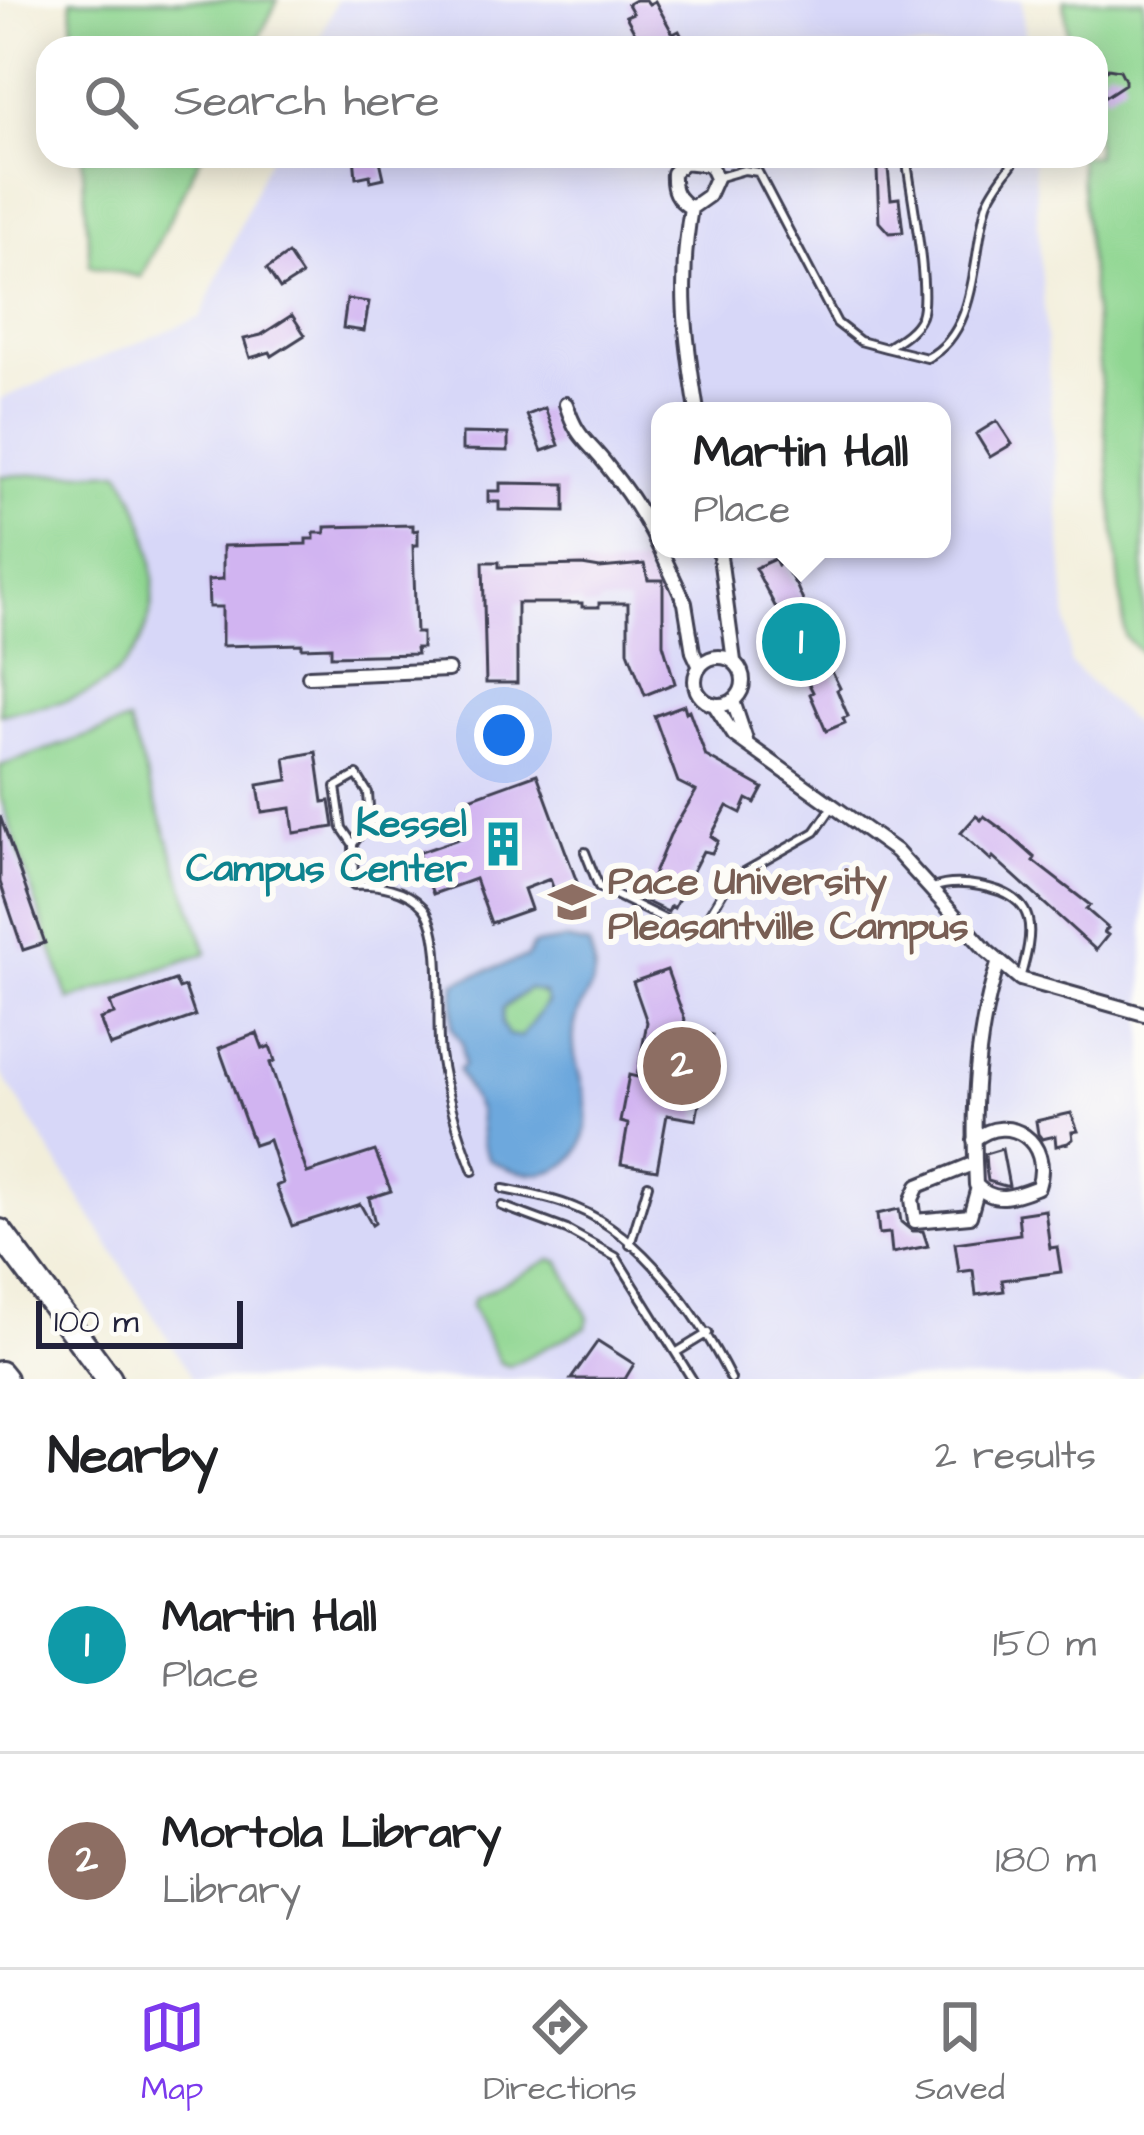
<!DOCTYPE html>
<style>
:root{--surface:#fff;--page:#f6f6f6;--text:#202124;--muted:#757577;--line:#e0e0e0;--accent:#7c3aed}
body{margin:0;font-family:"Architects Daughter",sans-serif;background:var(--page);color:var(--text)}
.scale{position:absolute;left:36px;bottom:30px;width:207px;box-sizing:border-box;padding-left:12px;border:6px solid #22223b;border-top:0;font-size:33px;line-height:42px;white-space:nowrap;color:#22223b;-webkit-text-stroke:9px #fdfcf7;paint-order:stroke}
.you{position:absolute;left:504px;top:735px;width:42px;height:42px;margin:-30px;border:9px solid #fff;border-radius:50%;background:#1a73e8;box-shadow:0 0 0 18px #1a73e833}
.badge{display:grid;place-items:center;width:78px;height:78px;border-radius:50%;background:var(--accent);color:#fff;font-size:39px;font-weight:700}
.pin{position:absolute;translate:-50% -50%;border:6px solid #fff;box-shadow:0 3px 12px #0006}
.popup{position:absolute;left:651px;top:402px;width:300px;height:156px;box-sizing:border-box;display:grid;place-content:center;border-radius:24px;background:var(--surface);filter:drop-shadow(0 3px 9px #0005);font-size:39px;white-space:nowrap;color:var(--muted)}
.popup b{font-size:45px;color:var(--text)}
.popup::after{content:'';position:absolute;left:50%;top:100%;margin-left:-24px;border:24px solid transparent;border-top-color:var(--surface)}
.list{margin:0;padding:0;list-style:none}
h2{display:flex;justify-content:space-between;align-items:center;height:156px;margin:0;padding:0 48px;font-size:51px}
h2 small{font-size:39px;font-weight:400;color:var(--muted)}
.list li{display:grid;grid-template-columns:78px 1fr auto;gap:36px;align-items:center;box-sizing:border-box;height:216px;padding:0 48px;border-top:3px solid var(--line)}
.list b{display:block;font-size:45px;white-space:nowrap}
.list p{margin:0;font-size:39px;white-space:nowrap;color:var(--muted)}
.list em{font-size:39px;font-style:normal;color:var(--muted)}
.icon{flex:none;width:66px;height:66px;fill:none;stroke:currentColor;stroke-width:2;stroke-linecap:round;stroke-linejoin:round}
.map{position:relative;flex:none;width:1144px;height:1379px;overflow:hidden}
.search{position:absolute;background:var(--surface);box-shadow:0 6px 30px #0003;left:36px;right:36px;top:36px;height:132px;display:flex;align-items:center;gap:30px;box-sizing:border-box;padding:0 42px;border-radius:36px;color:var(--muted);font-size:45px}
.sheet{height:588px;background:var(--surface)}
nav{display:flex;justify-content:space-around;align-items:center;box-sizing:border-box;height:168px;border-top:3px solid var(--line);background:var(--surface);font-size:33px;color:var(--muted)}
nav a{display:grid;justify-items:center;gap:6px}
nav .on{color:var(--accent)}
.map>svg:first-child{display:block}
.built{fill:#d7d7f8;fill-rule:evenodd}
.green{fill:#8fd691;stroke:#587c66;stroke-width:3}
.water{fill:#6da8dd;stroke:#48658c;stroke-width:3;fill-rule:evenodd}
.building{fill:#d1b4f1}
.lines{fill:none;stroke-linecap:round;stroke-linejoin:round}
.lane-casing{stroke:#414153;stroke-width:12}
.street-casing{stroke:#414153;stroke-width:18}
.highway-casing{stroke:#414153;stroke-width:30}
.lane{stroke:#fff;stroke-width:6}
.street{stroke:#fff;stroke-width:12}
.highway{stroke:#fff;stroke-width:24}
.labels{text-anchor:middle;stroke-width:12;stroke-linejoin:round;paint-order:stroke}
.culture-label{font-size:39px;font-weight:bold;fill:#0d838f;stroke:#fdfcf7;text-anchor:end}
.education-label{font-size:39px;font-weight:bold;fill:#785e54;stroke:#fdfcf7;text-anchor:start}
</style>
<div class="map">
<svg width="1144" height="1379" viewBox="0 0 1144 1379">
<rect width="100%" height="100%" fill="#fdfcf7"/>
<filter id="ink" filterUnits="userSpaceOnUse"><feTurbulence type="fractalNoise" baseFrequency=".00833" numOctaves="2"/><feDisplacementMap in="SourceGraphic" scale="24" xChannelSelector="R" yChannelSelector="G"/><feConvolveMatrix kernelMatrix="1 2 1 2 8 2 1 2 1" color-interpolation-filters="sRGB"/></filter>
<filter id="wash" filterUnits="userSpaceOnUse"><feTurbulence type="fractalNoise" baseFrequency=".004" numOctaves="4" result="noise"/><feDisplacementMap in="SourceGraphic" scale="48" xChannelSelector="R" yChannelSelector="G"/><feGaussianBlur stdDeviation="2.7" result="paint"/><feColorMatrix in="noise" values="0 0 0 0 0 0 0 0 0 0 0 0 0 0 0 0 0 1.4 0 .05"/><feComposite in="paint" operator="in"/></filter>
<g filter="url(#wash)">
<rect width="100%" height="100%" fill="#f2eeda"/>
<path class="built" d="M337,0H1022L1025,48H316Z
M270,156H1033L1070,663L1144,734V1369L1134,1379H193L0,1071V399L201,317ZM660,411H942V549H660Z"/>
<path class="green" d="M71,0H278L254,48H74Z
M1064,0H1144V656L1125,637L1079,156H1096V48H1069Z
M82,156H201L141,277L90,266Z
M120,471C161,536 175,641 98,687C71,704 31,707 0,714V476Z
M128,722L207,953L69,1000L0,796V766Z
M529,989L537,990L547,998L542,1014L520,1037L508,1035L501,1024L503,1009Z
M551,1259L560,1262L588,1318L586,1327L509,1366L500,1363L471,1306L474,1298Z"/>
<path class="water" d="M565,940L589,945C592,958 597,965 593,980C589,997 575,1011 574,1031C570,1062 589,1092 587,1122C583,1178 529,1185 489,1159L482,1144L479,1112L458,1070L464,1065L462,1043L452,1028L455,982L527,957L533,945ZM528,989L544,993L547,1003L521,1037L508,1035L502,1024L503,1008Z"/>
<g id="blocks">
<path class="building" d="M635,0H646L649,4L655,1L673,34L679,31L688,48H643L626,16L633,13L628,4Z
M1108,68L1120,70L1125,80V84L1105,97L1100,78Z
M354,156H379L384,178L371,181L370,175L356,178Z
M888,168L891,199L899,198L903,232L889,233L879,222L877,169Z
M288,254L302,275L280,289L267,269Z
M347,299L369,302L364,331L343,328Z
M292,315L305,335L272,356L270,352L250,358L244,339L261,335Z
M545,408L559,445L542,451L527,415Z
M997,421L1012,444L990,457L976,434Z
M462,433L508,434V451L462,450Z
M500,483L565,484V511L499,510V502H488V491H500Z
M413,525V531L418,530V545H413L416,633H422V648H416L417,654L331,656V647L302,648V644L222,646V607H209L208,580L223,579V546L306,544V539H314V533H325V527Z
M775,559L778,565L783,563L797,587L812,622L808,624L840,688L837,690L848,716L843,718L845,723L826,731L810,694L813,692L781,629L786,627L755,568Z
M483,562H499V567L582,565L600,568L644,564L648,580H663V644L675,683L645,695L628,651V603H599V607H582V603H517V683H486Z
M684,705L686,712L689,710L706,756L763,788L755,803L747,799L741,813L727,806L711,836L718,841L712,853L703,851L674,908L671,906L668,912L643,900L670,835L696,791L678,782L654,716Z
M316,752L323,802L330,801L334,827L294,833L291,808L262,812L258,785L288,780L285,758Z
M537,774L577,882L554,890L550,879L524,889L531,909L491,923L475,879L433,894L418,853L467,836L459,802Z
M0,816L45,943L23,950L0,882Z
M976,816L981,820L984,816L1007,833L1035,858L1033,861L1090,905L1086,909L1108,928L1104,932L1108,935L1096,950L993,857L991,860L961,833Z
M667,970L685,1020L682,1029L712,1035L696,1120L667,1115L657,1170L621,1164L628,1124L620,1122L629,1075L637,1077L647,1022L633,982Z
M175,980L179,989L185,987L195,1016L110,1046L100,1019L114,1014L110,1003Z
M257,1033L263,1049L270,1046L275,1061L270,1063L307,1173L375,1151L391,1191L369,1198L375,1223L372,1225L360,1204L292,1226L276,1186L283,1183L269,1140L254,1145L219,1048Z
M1071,1113L1078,1131L1072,1132L1073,1139L1068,1143L1056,1146L1055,1136L1042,1139L1038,1134L1036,1121Z
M1002,1149L1009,1186H1005L988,1181L986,1168L985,1154Z
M899,1209L901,1222L912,1231H923L928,1246L892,1253L890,1233L879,1234L877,1214Z
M1045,1210L1050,1248L1057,1247L1061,1272L1002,1280L1004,1291L976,1295L973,1270L959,1272L955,1243L1020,1234L1018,1214Z
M598,1341L634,1364L625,1379H571Z"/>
</g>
</g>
<g filter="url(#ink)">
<use href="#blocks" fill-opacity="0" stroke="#414153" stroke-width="3"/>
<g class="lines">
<g class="lane-casing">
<path id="lane" d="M716,178L744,170L758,172L837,323L860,341L886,348C899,340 915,331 921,316C930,291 911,193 907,162
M886,348L927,358C979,332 972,253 987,204C993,187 1008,171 1018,156
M353,844L342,828L336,787L357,775L368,793L370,821L353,844L354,885C377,884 406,888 423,907C446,934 435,1017 440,1054C446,1095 458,1133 473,1171
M585,852L599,887L697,935L730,880L815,832L831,809
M933,888C948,882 964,883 980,886C1040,897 1034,930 1020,979
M503,1189C528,1194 553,1198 576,1208C643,1235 700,1317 731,1379
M502,1206L567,1230L616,1257L692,1379
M630,1245L648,1185
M677,1352L708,1333"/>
</g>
<g class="street-casing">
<path id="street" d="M691,208C676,199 672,190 673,173L684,162L710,165L716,178L708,196L691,208C678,283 685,337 697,411
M566,404C578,441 587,439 608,467C629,493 646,518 660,549
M660,549L685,603L693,652L700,667
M719,549L734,661
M695 681a24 24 0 1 1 48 0a24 24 0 1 1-48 0Z
M309,676L448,670
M733,701L746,740
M714,704L734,735L896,851L987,951L1020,979L1144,1014
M974,1140C1009,1111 1053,1142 1038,1187C1015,1196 995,1205 976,1185C972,1108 975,1034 999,961
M975,1163L918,1186L912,1199L915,1221L970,1216L978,1187"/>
</g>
<g class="highway-casing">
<path id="highway" d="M0,1232L109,1379
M0,1374L4,1379"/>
</g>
<use href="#lane" class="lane"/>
<use href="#street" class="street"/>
<use href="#highway" class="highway"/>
</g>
</g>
<defs>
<g id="building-bare" transform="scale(3.6)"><path d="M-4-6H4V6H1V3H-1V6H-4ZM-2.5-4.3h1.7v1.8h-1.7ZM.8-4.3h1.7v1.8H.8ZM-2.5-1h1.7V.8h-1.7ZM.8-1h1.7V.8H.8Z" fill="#0f9aa8" stroke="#fdfcf7" stroke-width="2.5" paint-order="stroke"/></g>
<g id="university-bare" transform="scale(3.6)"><path d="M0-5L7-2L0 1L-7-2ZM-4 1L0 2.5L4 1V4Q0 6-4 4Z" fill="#8d6e63" stroke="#fdfcf7" stroke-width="2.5" paint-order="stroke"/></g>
</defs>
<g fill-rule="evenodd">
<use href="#building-bare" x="503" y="844"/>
<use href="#university-bare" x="572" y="902"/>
</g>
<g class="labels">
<g class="culture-label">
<text x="467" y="836">Kessel<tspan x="467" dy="45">Campus Center</tspan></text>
</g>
<g class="education-label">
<text x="608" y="894">Pace University<tspan x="608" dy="45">Pleasantville Campus</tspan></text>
</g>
</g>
</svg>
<div class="scale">100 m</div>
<div class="you"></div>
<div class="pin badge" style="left:801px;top:642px;background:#0f9aa8">1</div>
<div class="popup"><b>Martin Hall</b>Place</div>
<div class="pin badge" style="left:682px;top:1066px;background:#8d6e63">2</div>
<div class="search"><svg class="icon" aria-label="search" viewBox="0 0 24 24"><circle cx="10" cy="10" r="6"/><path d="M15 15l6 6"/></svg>Search here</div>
</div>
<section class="sheet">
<h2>Nearby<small>2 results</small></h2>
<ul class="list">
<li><span class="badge" style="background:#0f9aa8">1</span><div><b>Martin Hall</b><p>Place</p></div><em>150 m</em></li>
<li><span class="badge" style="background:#8d6e63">2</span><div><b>Mortola Library</b><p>Library</p></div><em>180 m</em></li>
</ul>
</section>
<nav>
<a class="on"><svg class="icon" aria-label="map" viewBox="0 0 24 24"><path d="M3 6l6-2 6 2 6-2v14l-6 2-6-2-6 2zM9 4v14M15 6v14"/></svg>Map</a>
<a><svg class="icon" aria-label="directions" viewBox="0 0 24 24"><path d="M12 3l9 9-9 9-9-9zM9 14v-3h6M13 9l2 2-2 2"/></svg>Directions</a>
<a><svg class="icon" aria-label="saved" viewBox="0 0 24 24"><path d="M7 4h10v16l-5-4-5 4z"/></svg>Saved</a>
</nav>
